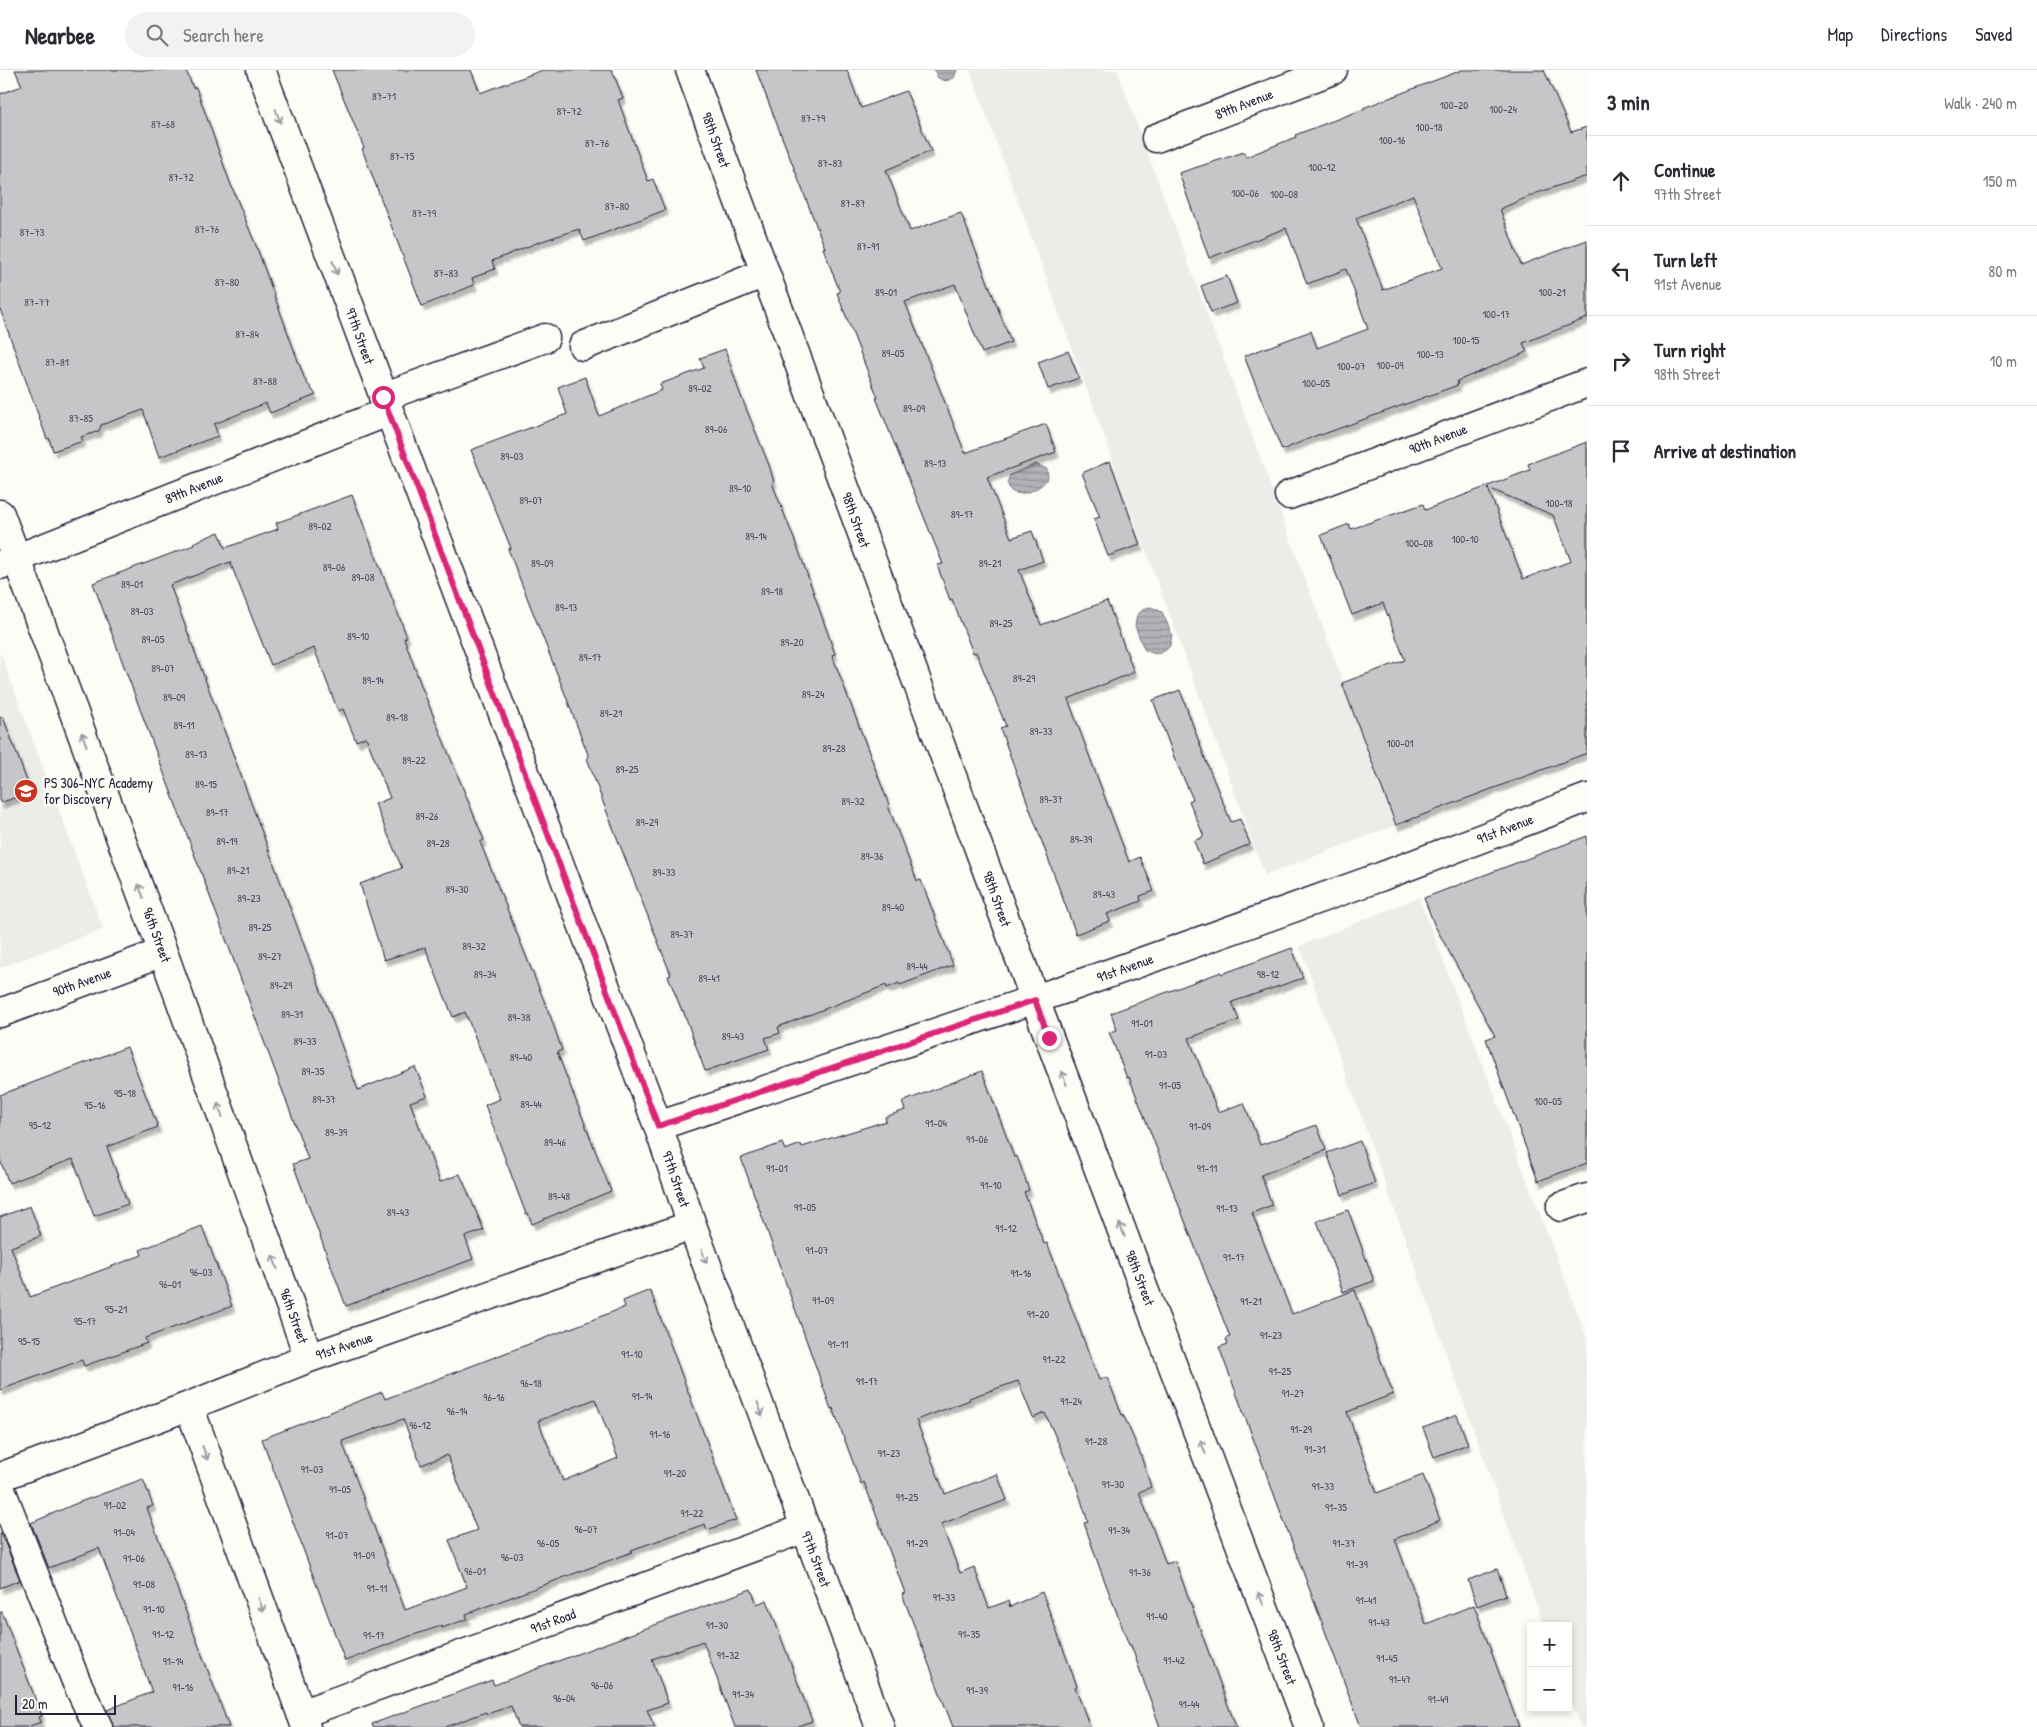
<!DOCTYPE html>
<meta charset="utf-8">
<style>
:root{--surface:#fff;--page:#f2f2f3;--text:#2b2b33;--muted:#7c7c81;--line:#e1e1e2}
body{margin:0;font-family:"Patrick Hand",sans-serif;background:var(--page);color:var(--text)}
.controls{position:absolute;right:15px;bottom:15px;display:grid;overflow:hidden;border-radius:0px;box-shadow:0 2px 8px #0003}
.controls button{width:45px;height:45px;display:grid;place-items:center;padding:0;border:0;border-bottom:1px solid var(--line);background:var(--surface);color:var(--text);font:25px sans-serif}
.scale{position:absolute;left:15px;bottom:12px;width:101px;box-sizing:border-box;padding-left:5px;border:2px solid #22223b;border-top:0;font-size:14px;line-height:18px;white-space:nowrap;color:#22223b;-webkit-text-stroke:4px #fdfcf7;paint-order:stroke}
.stop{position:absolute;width:15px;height:15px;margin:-11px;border:4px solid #db2777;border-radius:50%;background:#fff}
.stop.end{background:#db2777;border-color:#fff;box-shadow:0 1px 5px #0008}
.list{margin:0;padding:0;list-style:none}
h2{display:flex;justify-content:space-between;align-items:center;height:65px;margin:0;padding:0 20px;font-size:21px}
h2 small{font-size:16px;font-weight:400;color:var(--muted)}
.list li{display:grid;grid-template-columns:32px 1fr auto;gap:15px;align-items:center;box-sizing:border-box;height:90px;padding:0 20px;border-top:1px solid var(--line)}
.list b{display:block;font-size:19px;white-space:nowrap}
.list p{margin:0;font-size:16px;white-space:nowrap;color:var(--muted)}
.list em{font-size:16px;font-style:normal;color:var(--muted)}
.icon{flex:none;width:28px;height:28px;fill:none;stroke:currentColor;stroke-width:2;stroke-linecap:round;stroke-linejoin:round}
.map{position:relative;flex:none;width:1587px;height:1657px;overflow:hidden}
header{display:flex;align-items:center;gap:30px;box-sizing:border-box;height:70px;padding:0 25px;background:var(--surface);border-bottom:1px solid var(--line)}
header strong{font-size:24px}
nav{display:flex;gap:28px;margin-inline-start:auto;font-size:18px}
.search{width:350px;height:45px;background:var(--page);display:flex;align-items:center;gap:12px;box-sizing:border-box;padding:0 18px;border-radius:28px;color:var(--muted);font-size:19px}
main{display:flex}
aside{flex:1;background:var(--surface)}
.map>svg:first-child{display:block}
.built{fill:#ecece9}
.water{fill:url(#water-rules);stroke:#787885}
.building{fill:#c6c6c8;stroke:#22223b;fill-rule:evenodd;filter:url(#shadow)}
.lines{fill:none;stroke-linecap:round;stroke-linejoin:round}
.minor-casing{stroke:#22223b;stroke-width:31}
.minor{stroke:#fdfcf7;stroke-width:28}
.oneway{stroke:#9a9aa2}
.route{stroke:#db2777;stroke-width:6}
.labels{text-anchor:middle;stroke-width:5;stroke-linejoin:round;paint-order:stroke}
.number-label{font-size:11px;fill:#4b4b5e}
.street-label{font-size:14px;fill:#22223b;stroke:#fdfcf7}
.poi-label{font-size:14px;fill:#22223b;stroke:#fdfcf7;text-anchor:start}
</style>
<header>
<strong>Nearbee</strong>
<div class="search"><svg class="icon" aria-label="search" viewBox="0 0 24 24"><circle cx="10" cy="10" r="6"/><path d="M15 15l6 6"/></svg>Search here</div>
<nav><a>Map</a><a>Directions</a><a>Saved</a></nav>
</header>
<main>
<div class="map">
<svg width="1587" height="1657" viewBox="0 0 1587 1657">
<defs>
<pattern id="water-rules" width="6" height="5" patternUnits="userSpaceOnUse" patternTransform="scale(1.25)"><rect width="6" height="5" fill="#b2b2b7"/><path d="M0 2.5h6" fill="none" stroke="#909096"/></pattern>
<filter id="shadow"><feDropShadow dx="3" dy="5.5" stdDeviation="1" flood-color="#0004"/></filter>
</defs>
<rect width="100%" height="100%" fill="#fdfcf7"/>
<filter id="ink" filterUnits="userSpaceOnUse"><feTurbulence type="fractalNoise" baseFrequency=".02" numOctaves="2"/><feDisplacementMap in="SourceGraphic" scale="10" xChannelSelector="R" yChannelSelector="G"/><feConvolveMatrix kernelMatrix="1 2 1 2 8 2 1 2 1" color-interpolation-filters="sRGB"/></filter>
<g filter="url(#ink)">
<path class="built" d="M970,0H1117L1396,755L1265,805Z
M0,582L103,859L0,898Z
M1419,827L1587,1268V1657H1581L1568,1622V1556H1544L1300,876Z"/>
<path class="water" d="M934,0H957L954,8L946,11L938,8Z
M1036,394L1047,399L1048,407C1043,418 1022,428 1011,421L1007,413L1010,405Z
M1151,537L1162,542L1172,564L1170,576C1162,585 1154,586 1144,579L1135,556L1137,545L1145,538Z"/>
<path class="building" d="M15,0H186L193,18L196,17L229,110L257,178L305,310L316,325L270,343L266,333L214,354L218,366L159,387L143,340L101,355L99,361L81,367L83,371L53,381L49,368L47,369L0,239V24L22,16Z
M332,0H471L480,23L543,0H612L623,28L618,30L648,111L653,109L665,140L584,171L579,159L539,172L492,191L495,199L472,208L474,215L422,236L362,79L364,78Z
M756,0H847L861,38L906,21L931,81L886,100L910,161L961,143L1011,272L982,283L955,214L905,232L965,383L1046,354L1056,382L987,407L1011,468L1032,461L1043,491L1019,500L1041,555L1107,531L1134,602L1068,629L1129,792L1140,787L1154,821L1140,826L1141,831L1107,844L1110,851L1076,864L1000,658L1006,656L976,582L973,583L952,529L950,530L937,495L943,494L876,328H878L837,223L840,222L823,178H825Z
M1462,0H1544L1571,62L1587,57V106L1537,123L1500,139L1521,195L1587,170V248L1523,273L1527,282L1457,311L1458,315L1321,365L1320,364L1282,380L1244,286L1311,261L1317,278L1368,259L1346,199L1307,214L1286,158L1209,188L1179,103L1244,82L1246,87L1296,67L1295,65L1364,39L1363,38ZM1413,125L1442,198L1383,220L1356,148Z
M1227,206L1237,233L1211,242L1201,216Z
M725,279L739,321L769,395L774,412L772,413L800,484L835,584L832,585L889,735L888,736L917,811L921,810L953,895L900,915L899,913L887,918L886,915L778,957L780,963L765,968L769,979L705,1001L683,940L682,941L668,906L671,905L603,732L587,688L589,687L562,616L508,479L511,478L471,380L567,344L558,317L585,307L599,346L662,320L660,314L704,298L700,288Z
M1068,281L1079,308L1048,319L1038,292Z
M1587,372V683L1396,755L1342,613L1405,590L1383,533L1352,545L1321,465L1349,454L1351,459L1423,434L1425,440L1530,400L1528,394ZM1488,418L1553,445L1571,491L1523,509Z
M1110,391L1140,475L1108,486L1094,449L1100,447L1082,403Z
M352,425L407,567L404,568L422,618L484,770L480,772L551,948L562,980L557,982L611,1121L532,1154L528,1143L526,1144L485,1035L500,1029L465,942L453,947L425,877L384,890L360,814L402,798L375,734L390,728L366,667L356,671L343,639L338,641L314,578L271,595L230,492L170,515L358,1020L415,997L427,1026L410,1032L440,1112L460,1104L484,1160L465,1167L473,1189L346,1236L293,1094L308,1089L93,513L194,475L193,473L219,462L225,478L278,459L276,453Z
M1180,620L1207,694L1231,752L1240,749L1250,774L1203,794L1194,771L1203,767V764L1189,731L1193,729L1174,687L1153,630Z
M0,647H3L31,722L0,733Z
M1587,766V1093L1538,1111L1486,969L1495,966L1434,854L1424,828Z
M1292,878L1303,908L1232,932L1239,950L1189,968L1218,1042L1244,1033L1260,1075L1317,1055L1326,1080L1261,1105L1272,1135L1252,1143L1292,1244L1355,1220L1393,1324L1347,1342L1377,1423L1423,1405L1440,1450L1395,1469L1426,1554L1474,1535L1519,1657H1361L1219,1277L1228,1274L1226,1269L1230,1267L1129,1007L1127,1008L1109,962L1117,960L1111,943L1221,902L1222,904Z
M127,977L158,1057L107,1077L128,1134L94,1146L73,1089L9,1113L0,1090V1025Z
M982,1001L1014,1087L1017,1086L1029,1120L1024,1122L1044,1174L1047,1173L1099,1310L1107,1307L1122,1345L1123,1344L1140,1383L1151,1417L1139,1422L1166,1494L1175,1491L1236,1657H1160L1131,1575H1129L1099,1496L1084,1453L1088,1452L1074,1408L1045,1343L1033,1348L1018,1311L969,1328L970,1330L916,1350L945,1424L997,1404L1007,1430L941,1454L960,1503L974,1497L989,1538L1008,1531L1010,1537L1042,1522L1077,1616L1075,1617L1090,1657H953L902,1524L905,1523L864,1412L861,1414L833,1338L831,1339L741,1088L782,1073L785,1080L801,1074L802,1077L886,1051L885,1047L905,1040L902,1032Z
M1360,1071L1375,1113L1342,1125L1327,1083Z
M30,1136L41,1166L11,1177L30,1227L142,1185L140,1180L202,1156L232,1236L145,1268L147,1273L84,1296L82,1290L0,1320V1147Z
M1348,1140L1374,1211L1343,1222L1317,1151Z
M650,1220L736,1450L707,1460L705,1454L631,1480L632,1482L466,1544L467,1549L442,1558L441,1556L410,1566L345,1591L262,1369L382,1322L385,1329L584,1253L625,1237L623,1231ZM595,1329L618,1388L563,1411L538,1351ZM403,1349L421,1395L447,1385L477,1460L449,1470L467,1517L405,1540L342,1371Z
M1457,1345L1468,1374L1434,1387L1423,1358Z
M143,1409L153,1436L147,1438L229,1657H113L107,1640L152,1622L99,1478L49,1498L31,1453L77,1433Z
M1,1463L20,1510L0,1518V1464Z
M1497,1499L1506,1525L1477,1536L1468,1510Z
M751,1519L757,1534L767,1530L812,1651L795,1657H735L703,1571L652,1589L668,1633L647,1640L655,1657H519L511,1636L487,1644L486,1642L445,1657H373L372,1654L492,1610L494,1615Z
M0,1542H2L42,1646L39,1647L41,1652L27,1657H0Z"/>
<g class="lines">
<g class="minor-casing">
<path id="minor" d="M261,0L658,1056L692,1155L880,1657
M690,0L1044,954L1309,1657
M1156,68L1333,0
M583,276L765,203
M383,327L545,268
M1289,425L1587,313
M0,444L163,882L309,1288
M0,495L388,342
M0,943L163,882
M658,1056L1068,918L1380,807L1587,728
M1561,1137L1587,1128
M189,1336L306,1657
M0,1407L189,1336L309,1288L692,1155
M0,1417L76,1611L98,1657
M301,1644L805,1458"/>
</g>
<use href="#minor" class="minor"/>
</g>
<defs><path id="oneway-shaft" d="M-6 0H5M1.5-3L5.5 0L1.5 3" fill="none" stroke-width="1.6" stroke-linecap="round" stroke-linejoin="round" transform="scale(1.25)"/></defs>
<g class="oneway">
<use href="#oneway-shaft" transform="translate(278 46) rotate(70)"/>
<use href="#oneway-shaft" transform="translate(335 198) rotate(70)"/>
<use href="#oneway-shaft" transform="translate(84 669) rotate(-110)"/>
<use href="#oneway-shaft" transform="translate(141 821) rotate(-110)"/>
<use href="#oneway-shaft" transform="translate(1064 1008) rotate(-111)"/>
<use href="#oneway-shaft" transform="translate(220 1040) rotate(-110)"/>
<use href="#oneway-shaft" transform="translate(1122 1160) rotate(-111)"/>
<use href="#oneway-shaft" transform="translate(704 1186) rotate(70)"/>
<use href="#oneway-shaft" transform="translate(275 1192) rotate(-110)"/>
<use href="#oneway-shaft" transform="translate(760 1339) rotate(70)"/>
<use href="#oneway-shaft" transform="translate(1203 1377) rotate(-111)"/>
<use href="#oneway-shaft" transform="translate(205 1383) rotate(70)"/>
<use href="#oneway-shaft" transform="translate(1261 1529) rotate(-111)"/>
<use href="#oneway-shaft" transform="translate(261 1535) rotate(70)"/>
</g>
</g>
<g class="lines" filter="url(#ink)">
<path class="route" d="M383,327L658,1056L1035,930L1049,968"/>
</g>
<defs>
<g id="school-disc" transform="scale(1.25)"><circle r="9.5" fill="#c8321e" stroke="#fdfcf7"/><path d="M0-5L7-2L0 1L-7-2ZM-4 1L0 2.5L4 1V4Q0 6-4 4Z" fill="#fff"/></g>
</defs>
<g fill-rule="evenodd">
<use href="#school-disc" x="26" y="721"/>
</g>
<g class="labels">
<g class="number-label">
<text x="384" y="30">87-71</text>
<text x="1454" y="39">100-20</text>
<text x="1503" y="43">100-24</text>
<text x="569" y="45">87-72</text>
<text x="813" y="52">87-79</text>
<text x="163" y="58">87-68</text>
<text x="1429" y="61">100-18</text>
<text x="1392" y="74">100-16</text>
<text x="597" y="77">87-76</text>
<text x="402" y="90">87-75</text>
<text x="830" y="97">87-83</text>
<text x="1322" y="101">100-12</text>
<text x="181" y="111">87-72</text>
<text x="1245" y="127">100-06</text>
<text x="1284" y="128">100-08</text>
<text x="853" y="137">87-87</text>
<text x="617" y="140">87-80</text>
<text x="424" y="147">87-79</text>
<text x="207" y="163">87-76</text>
<text x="32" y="166">87-73</text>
<text x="868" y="180">87-91</text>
<text x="446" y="207">87-83</text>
<text x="227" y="216">87-80</text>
<text x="886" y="226">89-01</text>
<text x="1552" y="226">100-21</text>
<text x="37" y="236">87-77</text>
<text x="1496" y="248">100-17</text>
<text x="247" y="268">87-84</text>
<text x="1466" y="274">100-15</text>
<text x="893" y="287">89-05</text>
<text x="1430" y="288">100-13</text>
<text x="57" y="296">87-81</text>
<text x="1390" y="299">100-09</text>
<text x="1351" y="300">100-07</text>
<text x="265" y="315">87-88</text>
<text x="1316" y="317">100-05</text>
<text x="700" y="322">89-02</text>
<text x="914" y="342">89-09</text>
<text x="81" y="352">87-85</text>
<text x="716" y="363">89-06</text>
<text x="512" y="390">89-03</text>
<text x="935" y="397">89-13</text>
<text x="740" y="422">89-10</text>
<text x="531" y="434">89-07</text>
<text x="1559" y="437">100-18</text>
<text x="962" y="448">89-17</text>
<text x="320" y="460">89-02</text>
<text x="756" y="470">89-14</text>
<text x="1465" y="473">100-10</text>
<text x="1419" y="477">100-08</text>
<text x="542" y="497">89-09</text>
<text x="990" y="497">89-21</text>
<text x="334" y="501">89-06</text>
<text x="363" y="511">89-08</text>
<text x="132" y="518">89-01</text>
<text x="772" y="525">89-18</text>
<text x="566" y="541">89-13</text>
<text x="142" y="545">89-03</text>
<text x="1001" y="557">89-25</text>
<text x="358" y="570">89-10</text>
<text x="153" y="573">89-05</text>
<text x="792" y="576">89-20</text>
<text x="590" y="591">89-17</text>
<text x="163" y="602">89-07</text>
<text x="1024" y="612">89-29</text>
<text x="373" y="614">89-14</text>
<text x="813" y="628">89-24</text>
<text x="174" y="631">89-09</text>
<text x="611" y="647">89-21</text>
<text x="397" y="651">89-18</text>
<text x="184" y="659">89-11</text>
<text x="1041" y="665">89-33</text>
<text x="1400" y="677">100-01</text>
<text x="834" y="682">89-28</text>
<text x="196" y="688">89-13</text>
<text x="414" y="694">89-22</text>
<text x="627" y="703">89-25</text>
<text x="206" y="718">89-15</text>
<text x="1051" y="733">89-37</text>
<text x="853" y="735">89-32</text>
<text x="217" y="746">89-17</text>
<text x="427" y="750">89-26</text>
<text x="647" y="756">89-29</text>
<text x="1081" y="773">89-39</text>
<text x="227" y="775">89-19</text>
<text x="438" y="777">89-28</text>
<text x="872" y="790">89-36</text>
<text x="238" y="804">89-21</text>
<text x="664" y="806">89-33</text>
<text x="457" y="823">89-30</text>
<text x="1104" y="828">89-43</text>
<text x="249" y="832">89-23</text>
<text x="893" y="841">89-40</text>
<text x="260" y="861">89-25</text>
<text x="682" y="868">89-37</text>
<text x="474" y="880">89-32</text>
<text x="270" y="890">89-27</text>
<text x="917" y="900">89-44</text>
<text x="485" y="908">89-34</text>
<text x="1268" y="908">98-12</text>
<text x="709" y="912">89-41</text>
<text x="281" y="919">89-29</text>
<text x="292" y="948">89-31</text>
<text x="519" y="951">89-38</text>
<text x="1142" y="957">91-01</text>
<text x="733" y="970">89-43</text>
<text x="305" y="975">89-33</text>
<text x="1156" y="988">91-03</text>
<text x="521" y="991">89-40</text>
<text x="313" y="1005">89-35</text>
<text x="1170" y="1019">91-05</text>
<text x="125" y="1027">95-18</text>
<text x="324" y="1033">89-37</text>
<text x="1548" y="1035">100-05</text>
<text x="531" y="1038">89-44</text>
<text x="95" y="1039">95-16</text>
<text x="936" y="1057">91-04</text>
<text x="40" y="1059">95-12</text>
<text x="1200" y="1060">91-09</text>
<text x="336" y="1066">89-39</text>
<text x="977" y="1073">91-06</text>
<text x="555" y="1076">89-46</text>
<text x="777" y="1102">91-01</text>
<text x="1207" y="1102">91-11</text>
<text x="991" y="1119">91-10</text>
<text x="559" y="1130">89-48</text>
<text x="805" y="1141">91-05</text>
<text x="1227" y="1142">91-13</text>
<text x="398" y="1146">89-43</text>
<text x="1006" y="1162">91-12</text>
<text x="817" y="1184">91-07</text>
<text x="1234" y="1191">91-17</text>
<text x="201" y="1206">96-03</text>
<text x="1021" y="1207">91-16</text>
<text x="170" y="1218">96-01</text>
<text x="823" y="1234">91-09</text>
<text x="1251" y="1235">91-21</text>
<text x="116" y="1243">95-21</text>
<text x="1038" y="1248">91-20</text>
<text x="85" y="1255">95-17</text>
<text x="1271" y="1269">91-23</text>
<text x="29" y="1275">95-15</text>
<text x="838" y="1278">91-11</text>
<text x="632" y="1288">91-10</text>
<text x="1054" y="1293">91-22</text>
<text x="1280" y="1305">91-25</text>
<text x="867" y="1315">91-17</text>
<text x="531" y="1317">96-18</text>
<text x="1293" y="1327">91-27</text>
<text x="642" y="1330">91-14</text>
<text x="494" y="1331">96-16</text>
<text x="1071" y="1335">91-24</text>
<text x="457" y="1345">96-14</text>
<text x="420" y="1359">96-12</text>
<text x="1301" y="1363">91-29</text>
<text x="660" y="1368">91-16</text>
<text x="1096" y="1375">91-28</text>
<text x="1315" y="1383">91-31</text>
<text x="889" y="1387">91-23</text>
<text x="312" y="1403">91-03</text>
<text x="675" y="1407">91-20</text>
<text x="1113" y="1418">91-30</text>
<text x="1323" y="1420">91-33</text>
<text x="340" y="1423">91-05</text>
<text x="907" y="1431">91-25</text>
<text x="115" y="1439">91-02</text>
<text x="1336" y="1441">91-35</text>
<text x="692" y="1447">91-22</text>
<text x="586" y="1463">96-07</text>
<text x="1119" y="1464">91-34</text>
<text x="124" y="1466">91-04</text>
<text x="337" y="1469">91-07</text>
<text x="548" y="1477">96-05</text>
<text x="917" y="1477">91-29</text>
<text x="1344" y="1477">91-37</text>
<text x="364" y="1489">91-09</text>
<text x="512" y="1491">96-03</text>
<text x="134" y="1492">91-06</text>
<text x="1357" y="1498">91-39</text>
<text x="475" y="1505">96-01</text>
<text x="1140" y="1506">91-36</text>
<text x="144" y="1518">91-08</text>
<text x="377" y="1522">91-11</text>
<text x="944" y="1531">91-33</text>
<text x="1366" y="1534">91-41</text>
<text x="154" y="1543">91-10</text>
<text x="1157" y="1550">91-40</text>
<text x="1379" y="1556">91-43</text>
<text x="717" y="1559">91-30</text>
<text x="163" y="1568">91-12</text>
<text x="969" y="1568">91-35</text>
<text x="374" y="1569">91-17</text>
<text x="728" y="1589">91-32</text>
<text x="1387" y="1592">91-45</text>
<text x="1174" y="1594">91-42</text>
<text x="173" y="1595">91-14</text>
<text x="1400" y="1613">91-47</text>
<text x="602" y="1619">96-06</text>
<text x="183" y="1621">91-16</text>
<text x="977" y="1624">91-39</text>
<text x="743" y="1628">91-34</text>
<text x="564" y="1632">96-04</text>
<text x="1438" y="1633">91-49</text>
<text x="1189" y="1638">91-44</text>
</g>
<g class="street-label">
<text transform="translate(1244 34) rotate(-21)" y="5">89th Avenue</text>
<text transform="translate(716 70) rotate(70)" y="5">98th Street</text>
<text transform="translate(360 266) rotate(70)" y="5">97th Street</text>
<text transform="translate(1438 369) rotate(-21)" y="5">90th Avenue</text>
<text transform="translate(194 418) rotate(-22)" y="5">89th Avenue</text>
<text transform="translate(856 450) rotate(70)" y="5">98th Street</text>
<text transform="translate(1505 759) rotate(-21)" y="5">91st Avenue</text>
<text transform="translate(997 829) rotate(70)" y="5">98th Street</text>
<text transform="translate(157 865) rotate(70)" y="5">96th Street</text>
<text transform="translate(1125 898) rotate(-20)" y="5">91st Avenue</text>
<text transform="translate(82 912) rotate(-20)" y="5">90th Avenue</text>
<text transform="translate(676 1109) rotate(71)" y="5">97th Street</text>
<text transform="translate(1140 1208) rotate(69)" y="5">98th Street</text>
<text transform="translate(294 1246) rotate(70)" y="5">96th Street</text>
<text transform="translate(344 1276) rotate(-19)" y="5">91st Avenue</text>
<text transform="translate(816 1489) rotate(69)" y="5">97th Street</text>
<text transform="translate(553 1551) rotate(-20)" y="5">91st Road</text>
<text transform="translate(1282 1587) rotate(69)" y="5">98th Street</text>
</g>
<g class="poi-label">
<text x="44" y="718">PS 306-NYC Academy<tspan x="44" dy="16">for Discovery</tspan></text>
</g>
</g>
</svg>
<div class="controls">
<button>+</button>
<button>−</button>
</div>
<div class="scale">20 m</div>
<div class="stop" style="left:383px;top:327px"></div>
<div class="stop end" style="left:1049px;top:968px"></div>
</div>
<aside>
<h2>3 min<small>Walk · 240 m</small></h2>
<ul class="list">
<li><svg class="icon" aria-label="ahead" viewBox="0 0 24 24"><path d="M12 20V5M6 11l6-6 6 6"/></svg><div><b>Continue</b><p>97th Street</p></div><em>150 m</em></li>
<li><svg class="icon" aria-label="left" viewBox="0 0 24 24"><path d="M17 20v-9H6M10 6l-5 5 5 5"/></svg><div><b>Turn left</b><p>91st Avenue</p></div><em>80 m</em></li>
<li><svg class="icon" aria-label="right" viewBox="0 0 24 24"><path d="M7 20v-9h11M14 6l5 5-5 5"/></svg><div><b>Turn right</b><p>98th Street</p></div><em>10 m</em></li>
<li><svg class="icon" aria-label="arrive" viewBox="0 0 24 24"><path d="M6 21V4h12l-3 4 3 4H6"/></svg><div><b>Arrive at destination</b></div></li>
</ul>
</aside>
</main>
